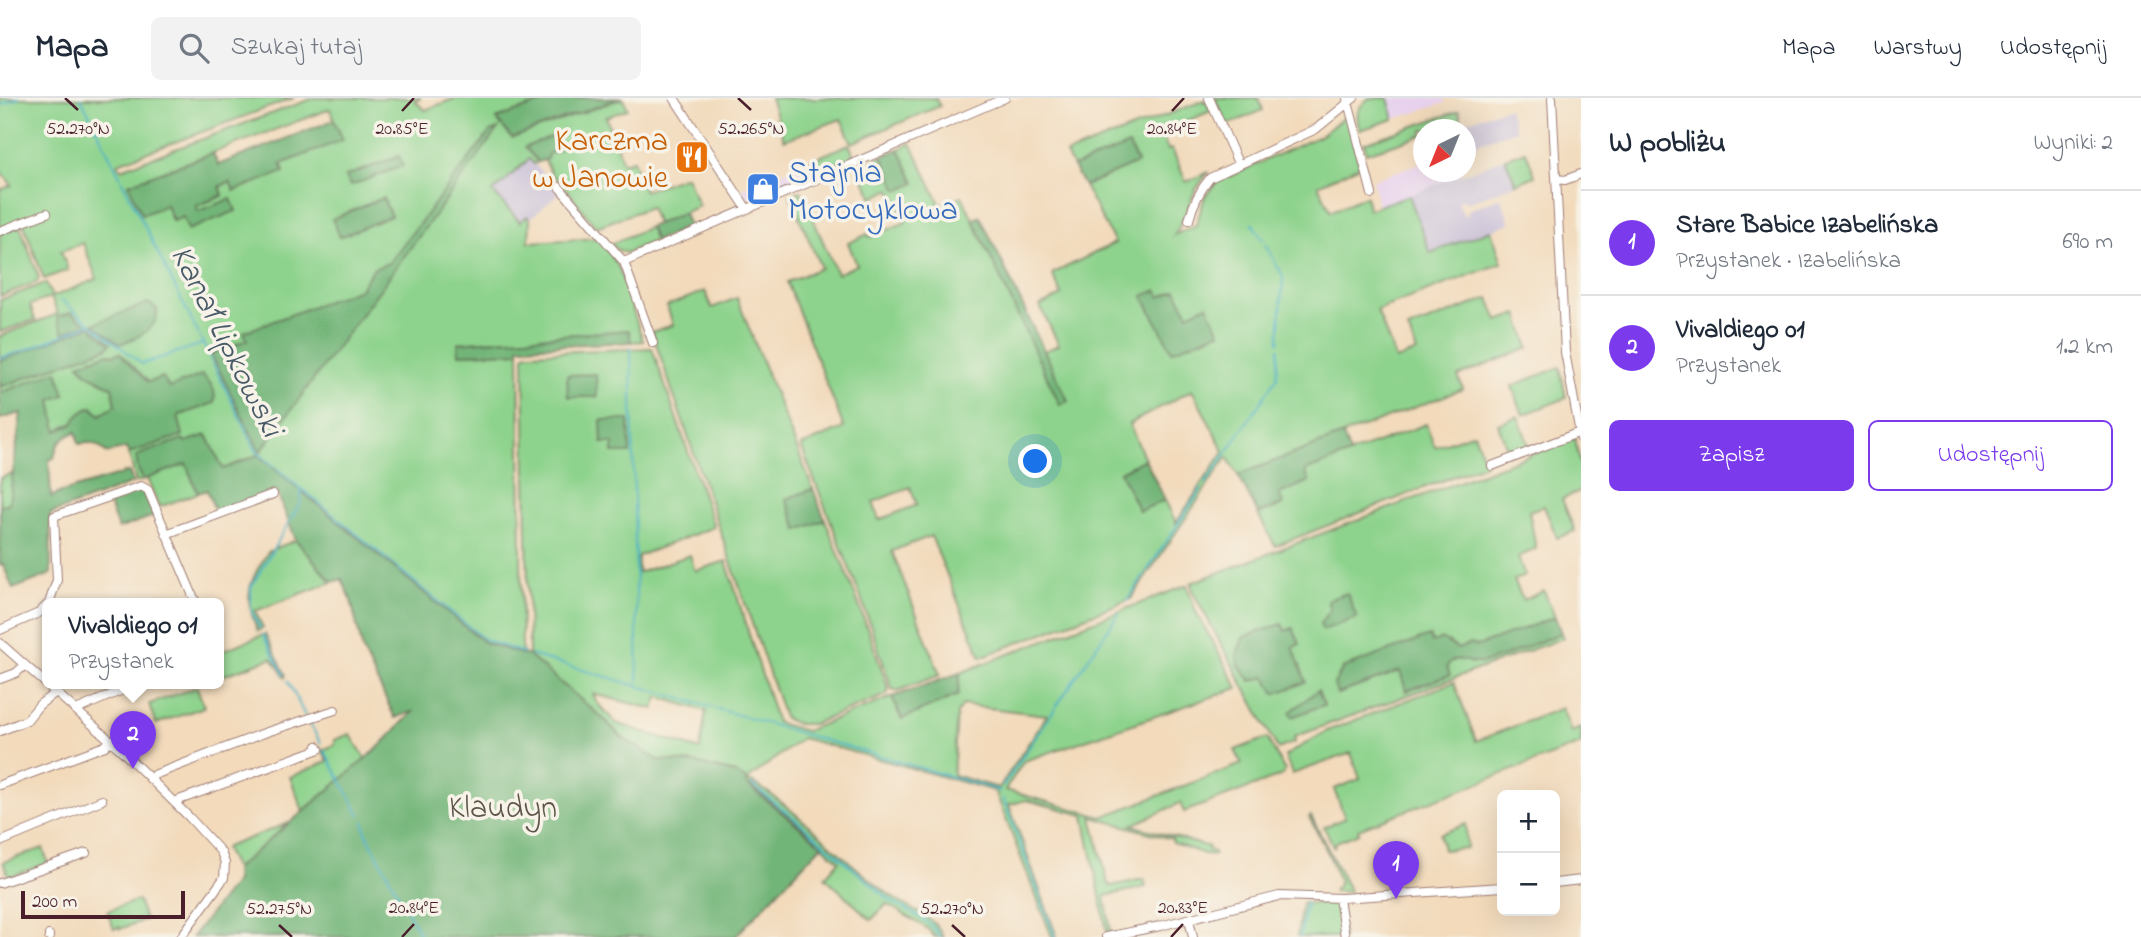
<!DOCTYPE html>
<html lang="pl">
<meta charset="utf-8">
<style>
:root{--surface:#fff;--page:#f2f2f3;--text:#1f2937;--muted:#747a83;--line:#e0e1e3;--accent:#7c3aed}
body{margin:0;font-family:"Indie Flower",sans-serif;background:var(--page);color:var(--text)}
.controls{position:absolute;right:21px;bottom:21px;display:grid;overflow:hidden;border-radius:10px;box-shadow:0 7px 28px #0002}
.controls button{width:63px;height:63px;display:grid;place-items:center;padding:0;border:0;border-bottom:2px solid var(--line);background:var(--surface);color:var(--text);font:35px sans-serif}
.compass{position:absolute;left:1413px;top:21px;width:63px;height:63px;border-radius:50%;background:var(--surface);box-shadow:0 7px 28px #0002;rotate:223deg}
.scale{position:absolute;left:21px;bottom:18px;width:164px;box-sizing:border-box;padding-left:7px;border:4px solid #4a1f2b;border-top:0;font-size:19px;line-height:24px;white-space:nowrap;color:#4a1f2b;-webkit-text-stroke:5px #f7f3e8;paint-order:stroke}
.you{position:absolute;left:1036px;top:364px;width:24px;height:24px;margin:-18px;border:5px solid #fff;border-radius:50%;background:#1a73e8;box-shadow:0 0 0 10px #1a73e833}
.badge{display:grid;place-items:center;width:46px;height:46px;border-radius:50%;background:var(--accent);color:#fff;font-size:23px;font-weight:700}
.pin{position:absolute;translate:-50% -58px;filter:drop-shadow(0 2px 4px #0008)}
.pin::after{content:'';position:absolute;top:37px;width:24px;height:21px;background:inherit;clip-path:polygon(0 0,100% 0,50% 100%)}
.popup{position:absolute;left:42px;top:500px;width:182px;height:91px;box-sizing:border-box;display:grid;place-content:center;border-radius:10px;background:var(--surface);filter:drop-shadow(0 2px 5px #0005);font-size:23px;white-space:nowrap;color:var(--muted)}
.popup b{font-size:26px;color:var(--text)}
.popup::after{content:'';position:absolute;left:50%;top:100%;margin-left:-14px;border:14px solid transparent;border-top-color:var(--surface)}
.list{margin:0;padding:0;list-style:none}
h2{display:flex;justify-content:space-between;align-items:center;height:91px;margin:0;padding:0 28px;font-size:30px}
h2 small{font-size:23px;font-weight:400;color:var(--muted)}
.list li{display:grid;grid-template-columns:46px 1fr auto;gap:21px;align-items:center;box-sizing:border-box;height:105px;padding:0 28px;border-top:2px solid var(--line)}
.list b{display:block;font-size:26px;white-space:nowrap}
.list p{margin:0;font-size:23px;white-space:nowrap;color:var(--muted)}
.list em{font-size:23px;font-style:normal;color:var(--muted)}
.actions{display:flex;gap:14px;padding:21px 28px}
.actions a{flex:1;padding:16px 0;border:2px solid var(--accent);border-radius:10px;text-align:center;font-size:24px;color:var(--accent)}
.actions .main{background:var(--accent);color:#fff}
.icon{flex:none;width:38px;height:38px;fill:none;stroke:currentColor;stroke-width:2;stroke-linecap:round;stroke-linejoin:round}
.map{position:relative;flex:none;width:1581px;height:839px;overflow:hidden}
header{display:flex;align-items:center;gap:42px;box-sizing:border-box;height:98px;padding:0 35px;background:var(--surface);border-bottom:2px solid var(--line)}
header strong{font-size:33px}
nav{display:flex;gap:38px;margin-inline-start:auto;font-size:24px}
.search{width:490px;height:63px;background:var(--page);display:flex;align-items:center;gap:18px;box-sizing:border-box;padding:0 24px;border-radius:10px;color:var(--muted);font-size:26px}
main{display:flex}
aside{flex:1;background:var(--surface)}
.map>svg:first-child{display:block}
.built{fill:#e8d2ee}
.industrial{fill:#c9bfd7}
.green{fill:#8ed38d;stroke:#6c795c;stroke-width:2;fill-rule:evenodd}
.forest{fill:#72b578;stroke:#5e6a52;stroke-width:2}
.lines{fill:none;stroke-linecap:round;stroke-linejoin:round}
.stream{stroke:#44afc3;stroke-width:2}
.minor-casing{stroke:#9e7c73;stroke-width:10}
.minor{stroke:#fff;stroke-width:8}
.ticks{fill:none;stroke:#4a1f2b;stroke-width:2.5}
.labels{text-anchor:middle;stroke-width:7;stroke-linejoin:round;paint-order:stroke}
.food-label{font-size:32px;fill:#c56008;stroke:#f7f3e8;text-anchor:end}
.shop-label{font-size:32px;fill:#366cbe;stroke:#f7f3e8;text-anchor:start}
.park-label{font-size:32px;fill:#5e5548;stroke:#f7f3e8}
.water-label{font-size:33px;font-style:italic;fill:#485968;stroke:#f7f3e8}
.ticks-label{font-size:18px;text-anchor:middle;fill:#4a1f2b;stroke:#f7f3e8;stroke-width:7;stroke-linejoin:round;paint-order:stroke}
</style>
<header>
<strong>Mapa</strong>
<div class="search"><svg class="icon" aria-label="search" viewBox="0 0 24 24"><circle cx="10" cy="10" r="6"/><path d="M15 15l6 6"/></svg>Szukaj tutaj</div>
<nav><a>Mapa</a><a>Warstwy</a><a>Udostępnij</a></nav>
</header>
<main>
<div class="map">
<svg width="1581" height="839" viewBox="0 0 1581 839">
<rect width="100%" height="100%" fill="#f7f3e8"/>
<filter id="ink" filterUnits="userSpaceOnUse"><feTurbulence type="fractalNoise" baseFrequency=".0143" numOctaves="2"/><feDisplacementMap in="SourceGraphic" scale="14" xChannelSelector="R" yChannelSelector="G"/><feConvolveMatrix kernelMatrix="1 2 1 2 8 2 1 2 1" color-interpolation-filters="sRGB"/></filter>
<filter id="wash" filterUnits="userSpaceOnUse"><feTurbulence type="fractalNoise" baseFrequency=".00686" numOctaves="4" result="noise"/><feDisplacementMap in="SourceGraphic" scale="28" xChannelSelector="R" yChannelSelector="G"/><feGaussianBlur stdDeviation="1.57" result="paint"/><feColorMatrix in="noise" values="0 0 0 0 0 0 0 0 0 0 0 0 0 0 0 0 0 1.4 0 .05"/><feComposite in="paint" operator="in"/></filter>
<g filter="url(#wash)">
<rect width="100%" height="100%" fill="#f2dabb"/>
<path class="built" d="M1388,0H1444L1445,5L1394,21Z
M1423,64V74H1461L1463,77L1378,109L1373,82Z
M803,66L808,78L753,101L745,97L741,91Z"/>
<path class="industrial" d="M1508,10L1516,32L1466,49L1465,32L1450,31L1449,29Z
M529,60L560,94L530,121L527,118L520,124L493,94Z
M1505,60L1516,86L1467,105L1462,102L1458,104L1464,118L1467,116L1469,111L1501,99L1510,125L1430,155L1409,97Z"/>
<path class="green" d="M0,0H294L118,65L121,71L314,0H421L415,3L425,12L456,0H554L497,21L512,40L623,0L628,11L606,19L623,65L633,62L644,93L686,78L699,108L657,126L650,109L596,129L563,87L551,76L546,64L525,50L538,64L534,66L529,61L493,94L520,124L527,118L530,121L529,144L600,140L619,170L643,243L631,244L628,232L458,245L459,256L519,254L522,556L485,545L258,357L223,371L207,337L138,371L143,382L136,384L129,355L182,337L169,290L148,284L120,255L113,257L108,255L79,266L84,273L112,289L116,307L100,317L65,328L56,334L51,302L57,274L0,295V289L106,250L89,228L0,263V238L58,216L51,199L30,207L35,222L0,234V202L46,185L52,199L97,181L83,145L61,153L68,172L44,181L24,127L0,129V92L12,87L0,73ZM330,11L342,42L281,66L284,73L234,93L231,84L220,88L223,98L196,108L198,114L172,123L166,107L129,86ZM490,34L260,354V353L211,255L247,242L245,234L360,191L373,171L389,165ZM383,100L390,118L340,139L333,121Z
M770,0H936L940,8L852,45L841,21L784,42Z
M1215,0H1258L1263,12L1227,27Z
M1369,0H1388L1394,21L1360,32C1355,16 1356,11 1369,0Z
M1205,2L1211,13L1161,34L1168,52L1172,51L1186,84L1209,74C1189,95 1190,114 1174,137L1196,127L1205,98L1218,83L1320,38L1347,17L1360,68L1318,87L1331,113L1366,98L1368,112L1409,97L1430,155L1491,132L1502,165L1377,212L1396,262L1417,254L1408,231L1489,200L1498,223L1518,216L1529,250L1458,278L1463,291L1238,377L1227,359L1131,501L981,559L931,438L892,453L940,577L897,593L892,591L860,497L801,348L844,330L787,184L821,170L790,97L801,93L837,176L857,167L848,145L868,136L870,139L906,124L891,91L873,100L858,69L882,58L897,91L915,85L899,51L911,45L941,108L962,98L1060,306L1068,303L1044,253L1059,247L1040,208L1062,197L1052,176L1115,145L1084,88L1137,65L1129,47L1073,69L1066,56ZM1192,292L1224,353L1176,425L1165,402L1139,413L1120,374L1145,361L1129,326ZM910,389L917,407L879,422L873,404Z
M1459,13L1462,25L1440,31L1423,32V37L1366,55L1364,45Z
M849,46L854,58L808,78L803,66Z
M1526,53L1535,78L1516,86L1505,60Z
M18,129L21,131L39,180L37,184L0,198V136Z
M649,129L655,143L626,155L618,152L611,146Z
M705,193L712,210L737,200L813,391L786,401L798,432L825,422L856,499L889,592L886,597L813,626H797L784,620L781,610L652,234L673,227L667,208Z
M652,250L714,429L638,458V475L690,457L695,473L726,463L777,625L806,633L892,599L901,621L958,597L960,575L1187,487L1196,514L1238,590L1024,663L1005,692L1102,719L1242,666L1235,652L1267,640L1285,673L1283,677L1184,714L1180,705L1132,727L1209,749L1208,752L1214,754L1215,757L1204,756L1173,745L1172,741L1092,719L1108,785L1111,788L1144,781L1146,789L1105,798L1111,834H1107L1084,717L1026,702L1009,707L1057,839H1052L995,693L802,640L747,682C766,691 784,706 800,720C832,747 863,779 898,803C917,816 933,817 943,839H935L928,831L887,806L871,822L825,779L839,763L801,728L745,684L746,682L735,675L695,665L658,662L621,639L606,623L529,558L524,258L528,255ZM593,596L654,611L658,599L706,613L700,652L616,625L597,605ZM963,607L1047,617L999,690L953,677L957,615Z
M1560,269L1566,300L1523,317L1512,288Z
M1518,318L1529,348L1509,356L1498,326Z
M1426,326L1435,349L1474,335L1485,366L1275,448L1258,416L1283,407L1279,396L1309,383L1304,373Z
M1575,340L1581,370V393L1562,401L1575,433L1557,440L1544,408L1529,413L1536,451L1518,459L1525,478L1514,482L1523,502L1544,493L1555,519L1478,548L1470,546L1458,551L1448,544H1432L1430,538L1338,596L1400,573L1407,593L1449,577L1447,569C1457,553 1468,568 1482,565C1509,558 1535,545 1561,535L1563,540L1294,639L1295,644L1278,651L1193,494L1191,485Z
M186,366L198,395L159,409L147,380Z
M14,375L9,405L0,408V380Z
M296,442L332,484L255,513L263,530L258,533C242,498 249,483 269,453Z
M265,536L286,577L285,579L272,560L219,579V556L221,553Z
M1454,584L1476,643L1562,610L1571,634L1581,630V646L1358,731L1359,735L1336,744L1334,749L1324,729L1345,720L1334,691L1360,681L1351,655L1292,676L1285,658L1327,633Z
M197,589L204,609L156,626L149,606Z
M350,636L366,661L303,713L290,679L328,663L322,652L335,647V642Z
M1311,718L1350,794L1334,793L1339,784L1329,757L1309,719Z
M289,725L235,771L225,751L226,749Z
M1466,726L1467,750L1443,752L1440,736Z
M43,750L48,765L9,779L3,764Z
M138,802L145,822L120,831L119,829L114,831L107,813Z
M1302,805L1336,806L1339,810L1343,839H1297Z"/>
<path class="forest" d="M554,0H621L512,40L496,21Z
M334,22L343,42L281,66L284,74L234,93L230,84L220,88L223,97L196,108L198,113L231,101L236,113L188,132L183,119L173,123L166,107L142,117L128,86L213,55L218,67Z
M498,31L260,354L211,256L247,242L244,234L360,191L373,171L389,165L490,34Z
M556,37L561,51L548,56L547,61L538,64L525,49Z
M1129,47L1137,65L1084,88L1073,69Z
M899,51L915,85L901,92L897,91L882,58Z
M399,58L403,68L350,88L346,78Z
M383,100L391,118L340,139L332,121Z
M684,115L689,129L655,143L649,129Z
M980,118L1068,303L1060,307L973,122Z
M1157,192L1160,199L1176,192L1188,216L1207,207L1220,234L1172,253L1143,198Z
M148,205L157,211C159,232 136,240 120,246L93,226Z
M71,214L87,226L63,235L57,219Z
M90,228L111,245L107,250L0,289V263Z
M629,232L631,244L519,249V254L459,256L458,245Z
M108,255L113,257L120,255L148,284L163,279L169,290L202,277C211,285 217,292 214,305L178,318L183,337L129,355L127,350L107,355C97,346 92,343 79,346L76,334C60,341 58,343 54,360L49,362L51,399L62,394L129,374L133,385L50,416L51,476L13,491L3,466L0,467V408L9,405L21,315L0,321V295L57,273L65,297L51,302L57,333L73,326C76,317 84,312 92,309L100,317L116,307L112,289L88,276L79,266Z
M596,276L597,299H568L567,277Z
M601,322H629L630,355H613V345H602Z
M207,337L223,371L258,357L485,545L529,558L606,623L621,639L658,662L695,665L735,675L747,682L745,685L822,747L735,839H192L236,783L235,771L376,652L414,613L395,620L363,553L351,502L342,481L332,484L296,442L276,392L216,415L207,392L198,395L186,366L143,382L138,371L136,358L183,341L185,344Z
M1343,337L1350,356L1305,373L1309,383L1279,396L1283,406L1258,416L1238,377Z
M1145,361L1165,402L1139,413L1120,374Z
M138,391L144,394L154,418L118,431L108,403Z
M813,391L825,422L798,432L786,401Z
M1347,495L1357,520L1323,532L1320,526L1330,511L1327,502Z
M1555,519L1561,535C1535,545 1509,558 1482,565C1468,568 1457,553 1447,569L1450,577L1406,593L1400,573L1337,596L1334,586L1343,570L1429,538L1432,544L1441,541L1458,551L1470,546L1478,548Z
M1282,526L1285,533L1293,530L1300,546L1293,549L1306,584L1275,596L1266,579L1251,583C1236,565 1232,561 1244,539Z
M960,575L958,597L902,621L892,599Z
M1318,592L1324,607L1292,619L1290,614Z"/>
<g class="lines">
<path class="stream" d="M81,0L257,354L301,391V404L251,489V513L260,530
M0,7L19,0
M1252,125L1263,142
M1265,146L1283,178L1279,244
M61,202L142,266L202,246
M631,249L638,587
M0,260L26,252L90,226
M1206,385L1277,280L1279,250
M302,391L485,542L524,555
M1127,503L1201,391
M263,537L284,576
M531,557L1000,693
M288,583L305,618
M309,624L321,646
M324,652L360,717
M752,687L794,720L890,802C907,814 931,821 940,839
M1003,688L1119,515
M1003,700L1055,839
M364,723L366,735L421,839
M1300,839L1306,804"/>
</g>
</g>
<g filter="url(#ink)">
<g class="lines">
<g class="minor-casing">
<path id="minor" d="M674,0L747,111
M1209,0L1238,65
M1347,0L1372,96
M1552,0L1565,254L1581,341
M1557,81L1565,82L1581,76
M559,89L624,164L653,245
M1189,122C1193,106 1199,93 1210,80L1316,31L1354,0
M0,133L47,115
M624,164L1005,0
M1492,368L1580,334
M166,436L273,396
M49,505L57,482L54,418L141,388L148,392L196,505
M0,532L39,515L47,507
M0,545L121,652L189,719L221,754L225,765L224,780L181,839
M0,581L16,575L25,567
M76,612L139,585
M0,633L27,622L39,607L56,594
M150,681L154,677L267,634L335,612
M0,687L105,648L111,642
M175,705L179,702L319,651L317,648
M0,744L102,702
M0,785L86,755
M1555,785L1581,782
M1339,800L1345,839
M1189,821L1193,839
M49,837V839
M1106,839L1160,828L1279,798L1342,800L1502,789"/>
</g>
<use href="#minor" class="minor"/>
</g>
</g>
<path class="ticks" d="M65,0L78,12M738,0L751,12M402,13L414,0M1172,13L1184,0M279,827L292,839M952,827L965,839M402,839L414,826M1171,839L1183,826"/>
<defs>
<g id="restaurant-square" transform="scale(1.75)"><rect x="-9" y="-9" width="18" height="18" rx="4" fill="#e8710a" stroke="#f7f3e8"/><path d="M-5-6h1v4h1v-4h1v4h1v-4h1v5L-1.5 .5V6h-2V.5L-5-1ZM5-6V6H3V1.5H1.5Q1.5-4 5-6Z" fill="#fff"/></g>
<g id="shop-square" transform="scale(1.75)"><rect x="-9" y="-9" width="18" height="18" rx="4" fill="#3f7fe0" stroke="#f7f3e8"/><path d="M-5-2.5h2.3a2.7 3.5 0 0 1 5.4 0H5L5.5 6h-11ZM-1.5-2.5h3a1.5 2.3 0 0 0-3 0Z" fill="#fff"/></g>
</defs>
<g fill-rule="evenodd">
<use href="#restaurant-square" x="692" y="59"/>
<use href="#shop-square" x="763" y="91"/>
</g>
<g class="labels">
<g class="food-label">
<text x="668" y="52">Karczma<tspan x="668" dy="37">w Janowie</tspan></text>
</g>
<g class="shop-label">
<text x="788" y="84">Stajnia<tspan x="788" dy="37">Motocyklowa</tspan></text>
</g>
<g class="park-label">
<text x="503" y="719">Klaudyn</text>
</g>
<g class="water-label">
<text transform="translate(229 242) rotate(63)" y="12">Kanał Lipkowski</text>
</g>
</g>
<g class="ticks-label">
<text x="751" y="36">52.265°N</text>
<text x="78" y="36">52.270°N</text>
<text x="402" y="36">20.85°E</text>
<text x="1172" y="36">20.84°E</text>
<text x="414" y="815">20.84°E</text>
<text x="1183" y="815">20.83°E</text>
<text x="279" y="816">52.275°N</text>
<text x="952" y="816">52.270°N</text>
</g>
</svg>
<div class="controls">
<button>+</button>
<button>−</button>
</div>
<svg class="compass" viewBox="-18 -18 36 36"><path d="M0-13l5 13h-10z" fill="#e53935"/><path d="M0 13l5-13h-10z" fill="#747a83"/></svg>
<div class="scale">200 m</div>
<div class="you"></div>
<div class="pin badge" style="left:1396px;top:801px">1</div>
<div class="pin badge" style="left:133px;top:671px">2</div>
<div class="popup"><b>Vivaldiego 01</b>Przystanek</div>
</div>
<aside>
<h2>W pobliżu<small>Wyniki: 2</small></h2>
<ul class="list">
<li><span class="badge">1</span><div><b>Stare Babice Izabelińska</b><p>Przystanek · Izabelińska</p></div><em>690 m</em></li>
<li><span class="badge">2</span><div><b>Vivaldiego 01</b><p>Przystanek</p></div><em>1.2 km</em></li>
</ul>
<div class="actions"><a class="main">Zapisz</a><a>Udostępnij</a></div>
</aside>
</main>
